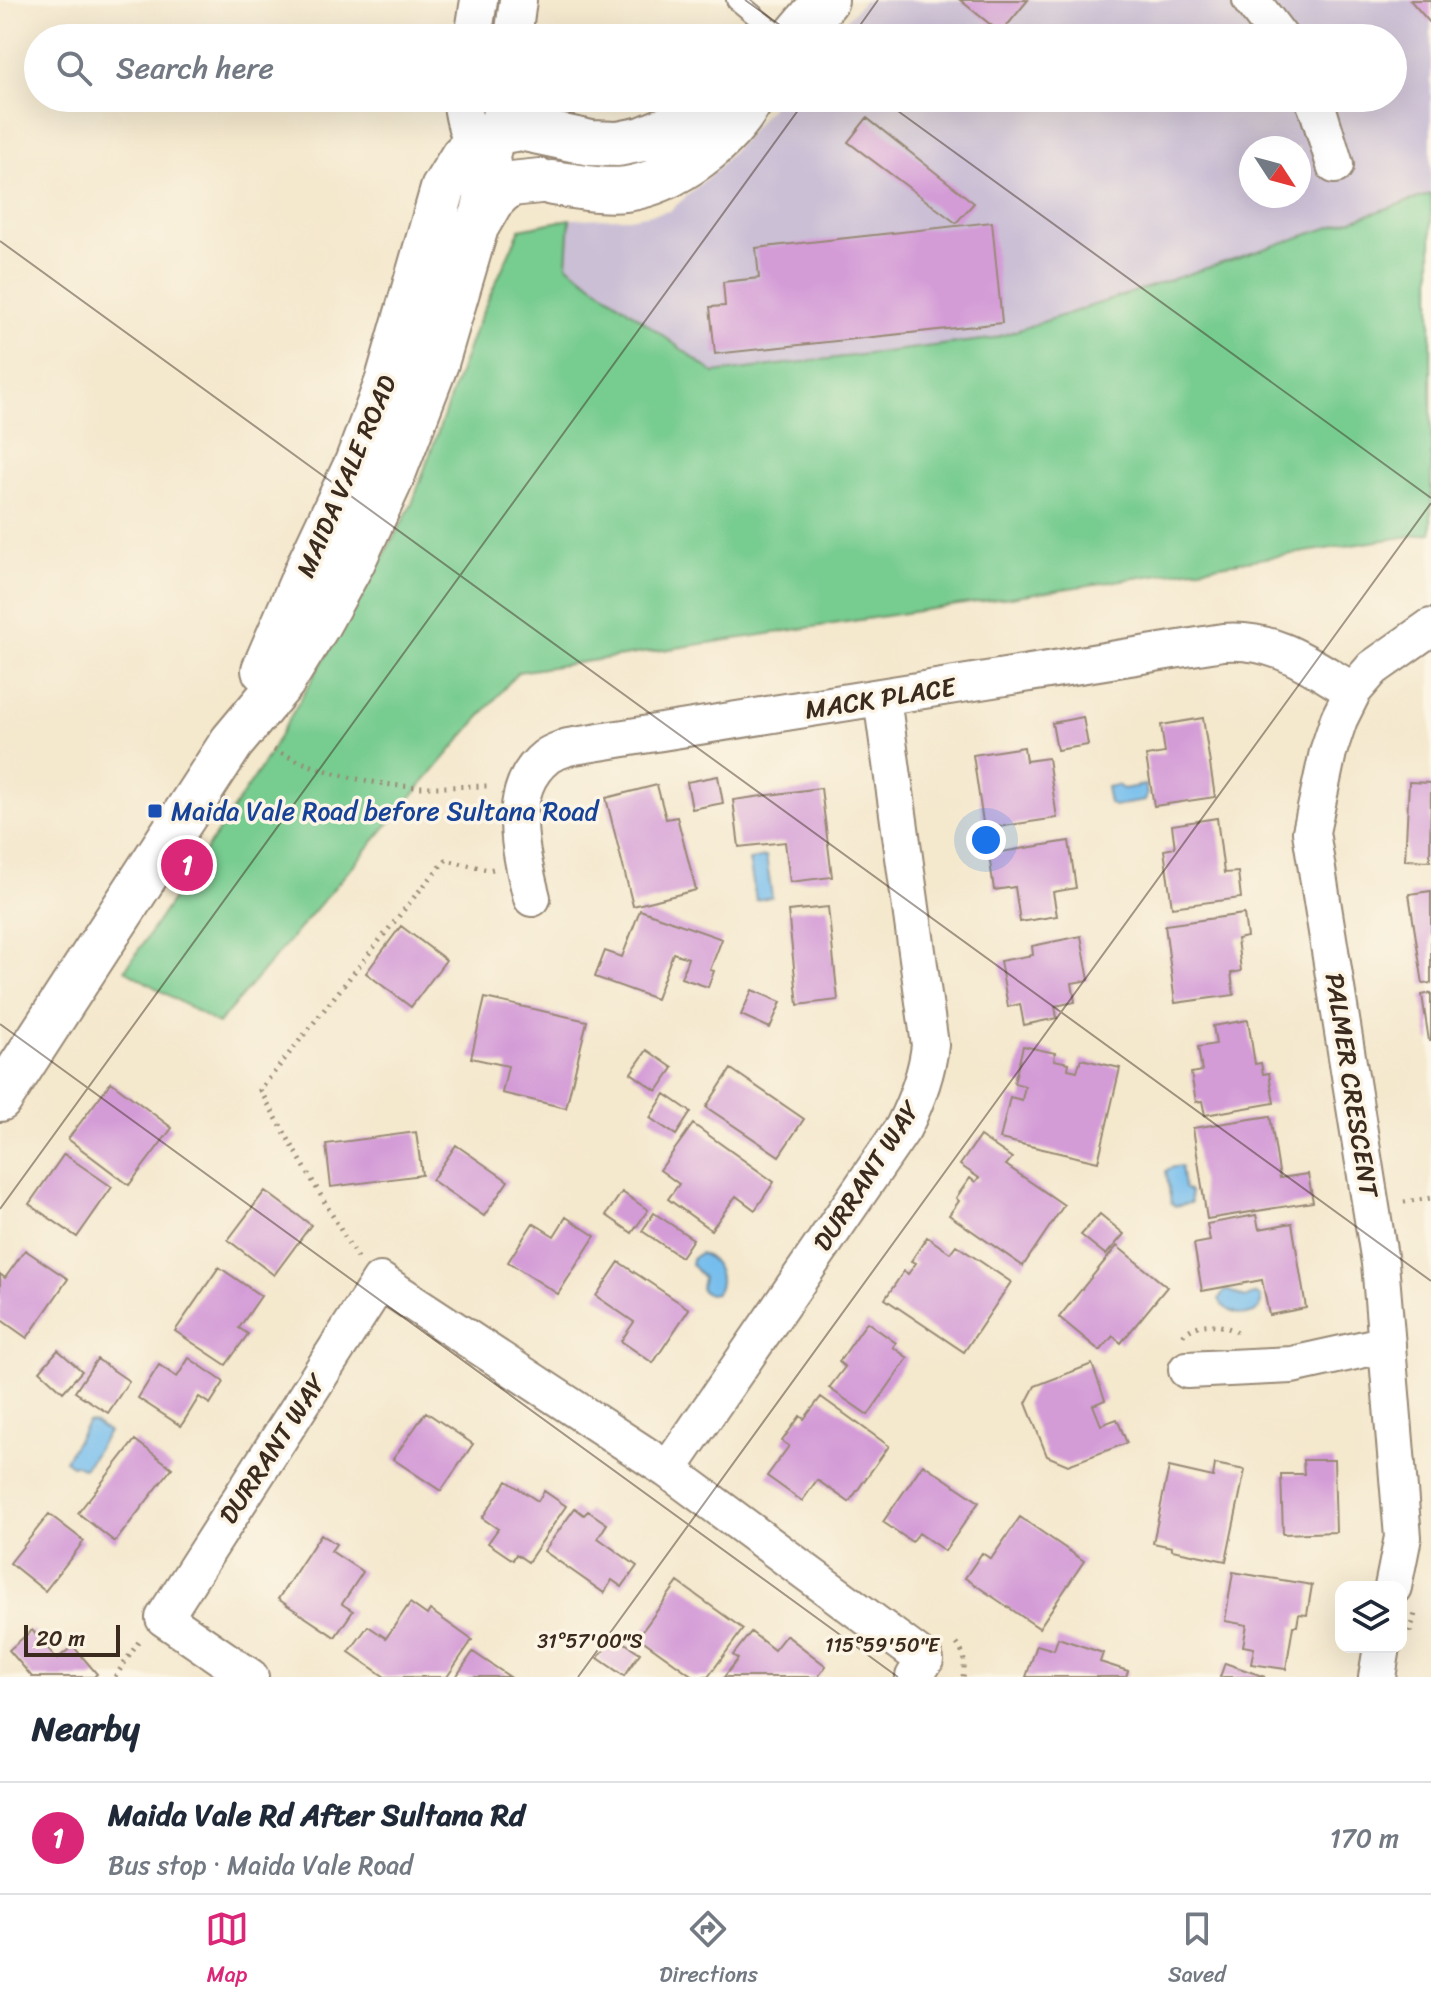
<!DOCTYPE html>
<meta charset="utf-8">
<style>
:root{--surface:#fff;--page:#f6f6f7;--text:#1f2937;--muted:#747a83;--line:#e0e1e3;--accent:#db2777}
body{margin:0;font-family:Sriracha,sans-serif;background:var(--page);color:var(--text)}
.controls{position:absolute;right:24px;bottom:24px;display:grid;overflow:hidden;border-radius:16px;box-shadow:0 8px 32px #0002}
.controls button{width:72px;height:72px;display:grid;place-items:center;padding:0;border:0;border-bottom:2px solid var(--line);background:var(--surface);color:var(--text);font:40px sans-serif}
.compass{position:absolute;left:1239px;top:136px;width:72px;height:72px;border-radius:50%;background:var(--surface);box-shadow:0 8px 32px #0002;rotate:126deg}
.scale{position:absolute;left:24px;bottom:20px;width:96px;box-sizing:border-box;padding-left:8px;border:4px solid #3b2a1e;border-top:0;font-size:22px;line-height:28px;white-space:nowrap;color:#3b2a1e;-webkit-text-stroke:6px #fcf5e5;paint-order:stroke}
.you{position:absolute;left:986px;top:840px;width:28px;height:28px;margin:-20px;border:6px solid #fff;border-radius:50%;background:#1a73e8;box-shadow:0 0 0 12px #1a73e833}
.badge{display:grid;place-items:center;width:52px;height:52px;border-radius:50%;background:var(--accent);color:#fff;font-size:26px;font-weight:700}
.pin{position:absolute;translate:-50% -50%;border:4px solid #fff;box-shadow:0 2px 8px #0006}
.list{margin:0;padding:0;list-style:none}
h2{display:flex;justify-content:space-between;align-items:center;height:104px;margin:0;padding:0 32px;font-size:34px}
h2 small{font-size:26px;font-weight:400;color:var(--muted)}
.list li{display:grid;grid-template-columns:52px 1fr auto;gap:24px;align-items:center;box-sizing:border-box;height:112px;padding:0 32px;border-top:2px solid var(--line)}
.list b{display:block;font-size:30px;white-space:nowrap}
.list p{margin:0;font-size:26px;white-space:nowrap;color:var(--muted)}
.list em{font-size:26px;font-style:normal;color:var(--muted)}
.icon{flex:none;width:44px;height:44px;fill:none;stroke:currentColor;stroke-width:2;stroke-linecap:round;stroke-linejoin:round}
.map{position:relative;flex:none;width:1431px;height:1677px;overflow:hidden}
.search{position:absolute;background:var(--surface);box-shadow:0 8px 32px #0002;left:24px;right:24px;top:24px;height:88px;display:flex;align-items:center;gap:20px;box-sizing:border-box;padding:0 28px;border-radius:44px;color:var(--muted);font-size:30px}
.sheet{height:216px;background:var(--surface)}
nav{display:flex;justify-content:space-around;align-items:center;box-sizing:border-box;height:112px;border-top:2px solid var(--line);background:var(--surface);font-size:22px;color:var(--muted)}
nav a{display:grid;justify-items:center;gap:4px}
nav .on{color:var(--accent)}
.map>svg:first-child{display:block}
.industrial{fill:#cbbfd5;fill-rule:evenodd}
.green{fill:#77cc90;stroke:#597b57;stroke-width:2}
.water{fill:#75bded;stroke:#587486;stroke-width:2}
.building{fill:#d49cd7}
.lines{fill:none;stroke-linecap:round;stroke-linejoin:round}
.service-casing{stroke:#988976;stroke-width:22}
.minor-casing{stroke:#988976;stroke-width:40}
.secondary-casing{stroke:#988976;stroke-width:48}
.path{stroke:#988976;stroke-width:5;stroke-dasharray:2 6;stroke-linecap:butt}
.service{stroke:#fff;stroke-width:18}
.minor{stroke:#fff;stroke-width:36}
.secondary{stroke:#fff;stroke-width:44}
.ticks{fill:none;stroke:#3b2a1e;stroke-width:2;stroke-opacity:0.45}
.transit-dot{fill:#1a4fb4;stroke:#fcf5e5;stroke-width:3}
.labels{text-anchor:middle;stroke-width:7;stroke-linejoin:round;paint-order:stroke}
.street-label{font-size:26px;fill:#3b2a1e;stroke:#fcf5e5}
.transit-label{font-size:26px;fill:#164399;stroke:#fcf5e5;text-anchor:start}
.ticks-label{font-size:20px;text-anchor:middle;fill:#3b2a1e;stroke:#fcf5e5;stroke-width:7;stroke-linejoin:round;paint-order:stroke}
</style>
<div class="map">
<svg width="1431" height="1677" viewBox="0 0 1431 1677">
<rect width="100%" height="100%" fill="#fcf5e5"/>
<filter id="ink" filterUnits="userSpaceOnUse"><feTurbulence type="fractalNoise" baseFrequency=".0125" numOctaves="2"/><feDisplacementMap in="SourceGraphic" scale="16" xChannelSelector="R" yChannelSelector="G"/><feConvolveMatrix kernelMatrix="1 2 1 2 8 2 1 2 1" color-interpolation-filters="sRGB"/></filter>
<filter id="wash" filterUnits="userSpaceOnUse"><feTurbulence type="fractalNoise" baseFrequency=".006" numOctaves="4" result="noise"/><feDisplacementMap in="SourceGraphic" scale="32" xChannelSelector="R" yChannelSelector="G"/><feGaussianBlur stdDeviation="1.8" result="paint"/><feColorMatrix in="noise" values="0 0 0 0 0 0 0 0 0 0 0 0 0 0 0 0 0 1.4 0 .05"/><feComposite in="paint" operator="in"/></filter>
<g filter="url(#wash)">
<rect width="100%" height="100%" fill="#f4e8cd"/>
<path class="industrial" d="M864,0H1431V194L991,339L713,373L567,265L570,219L629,218L670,211L717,169L779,98H1393V38H831ZM1251,148H1299V196H1251Z"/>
<path class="green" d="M1431,194V533L518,672L218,1024L125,970L260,769L377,568L412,504L475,329L520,229L570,219L567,265L714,373L991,339Z"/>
<path class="water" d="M1117,785L1123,789L1145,785L1147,795L1145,801L1114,806L1109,803L1106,787Z
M766,857L772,897L756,900L749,860Z
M1181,1166L1184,1188L1190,1192L1191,1203L1175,1206L1171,1203L1166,1171L1170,1168Z
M700,1253C716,1259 726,1278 716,1293L709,1294L702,1291L701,1287L703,1278L691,1264L692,1259Z
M1227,1290L1245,1298C1253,1295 1254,1290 1261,1298C1263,1324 1225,1316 1219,1299L1223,1292Z
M91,1422L95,1423L108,1432L86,1466L83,1468L74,1464L72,1465L65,1460L87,1423Z"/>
<g id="blocks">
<path class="building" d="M960,0H1028L1001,33Z
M1410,0H1431V24Z
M867,118L974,203L956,223L848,142Z
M992,222L1002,323L715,354L710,307L725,306L723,282L759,278L756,248Z
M1083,717L1088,745L1057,750L1052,723Z
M1203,718L1215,797L1154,806L1146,756L1165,753L1161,725Z
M1024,747L1026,761L1048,758L1057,818L984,829L973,755Z
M718,776L723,803L692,809L687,782Z
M1409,782L1431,783L1430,861L1405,860Z
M657,785L666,819L677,817L696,890L633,906L606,798Z
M821,788L832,877L790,882L785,842L739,847L733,800Z
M1217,818L1224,873L1238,872L1241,898L1172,907L1164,850L1175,848L1172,825Z
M1069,841L1076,888L1053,892L1057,916L1020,922L1015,887L994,890L989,854Z
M1431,891V983L1423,984L1409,894Z
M828,907L838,1000L798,1005L788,911Z
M640,910L722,939L710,970L714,971L708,987L681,978L688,958L673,953L656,999L595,977L605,951L622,957Z
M1244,914L1247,937L1237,939L1241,971L1231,973L1234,995L1175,1003L1165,925Z
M401,926L446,960L411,1007L366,973Z
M1081,936L1089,980L1072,983L1075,1002L1055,1006L1057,1018L1024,1025L1020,1004L1008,1007L1000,961L1033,955L1032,946Z
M752,990L781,1002L770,1028L741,1015Z
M1431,993V1041H1429L1422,995Z
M485,998L587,1021L566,1108L502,1093L508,1066L471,1058Z
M1248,1020L1255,1064L1261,1063L1263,1074L1269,1073L1274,1103L1205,1115L1202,1101L1196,1102L1191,1073L1202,1071L1198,1047L1216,1044L1213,1026Z
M1023,1046L1055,1053L1054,1060L1069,1063L1068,1069L1077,1071L1081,1059L1120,1068L1098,1162L1000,1139L1010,1097L1022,1100L1025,1086L1014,1083Z
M647,1050L673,1068L657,1091L631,1073Z
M731,1069L804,1119L779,1156L706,1107Z
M111,1082L172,1128L129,1185L68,1139Z
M665,1094L691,1112L676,1135L650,1118Z
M1270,1116L1280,1178L1308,1174L1313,1202L1207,1219L1193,1128Z
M693,1124L774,1182L755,1210L736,1196L711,1230L668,1199L679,1184L660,1170Z
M416,1132L422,1175L331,1187L326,1144Z
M980,1136L1012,1158L1006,1165L1064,1205L1023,1266L949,1215L959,1201L956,1198L970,1178L975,1182L979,1178L960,1165Z
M456,1145L508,1181L484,1216L432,1180Z
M64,1154L112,1187L77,1237L29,1204Z
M265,1191L311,1225L274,1275L228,1240Z
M622,1192L648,1210L632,1233L606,1215Z
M654,1213L693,1239L681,1257L642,1231Z
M1100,1214L1124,1234L1106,1255L1081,1235Z
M1256,1215L1259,1229L1292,1223L1306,1308L1269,1315L1262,1280L1202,1291L1194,1244L1210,1241L1207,1224Z
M566,1217L595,1236L558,1294L508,1262L533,1223L554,1236Z
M927,1237L950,1253L956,1245L1011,1282L964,1352L885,1299L904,1271L908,1274L916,1263L911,1261Z
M1117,1246L1167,1287L1121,1343L1113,1336L1100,1351L1059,1317Z
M25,1250L68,1279L27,1338L0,1319V1274L5,1278Z
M619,1262L689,1309L653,1363L621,1341L634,1322L596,1296Z
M219,1267L261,1296L239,1328L248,1334L226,1365L175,1331Z
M867,1322L896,1343L893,1347L908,1358L868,1415L829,1388L845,1367L839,1362Z
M58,1350L82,1371L63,1392L40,1371Z
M189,1358L224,1382L210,1404L199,1397L181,1426L138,1398L159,1365L177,1377Z
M97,1359L129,1381L108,1413L75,1392Z
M1092,1364L1105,1400L1093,1405L1101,1425L1117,1419L1127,1443L1068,1465L1047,1456L1026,1403L1035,1386Z
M821,1397L889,1446L849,1502L817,1480L802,1501L767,1476L789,1446L782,1441L800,1416L804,1419Z
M426,1412L473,1444L441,1491L393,1459Z
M135,1440L172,1468L115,1542L78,1513Z
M1303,1460H1334L1336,1532L1283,1534L1281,1474H1304Z
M923,1464L979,1502L945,1551L919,1533L912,1542L883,1522Z
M1215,1464L1245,1470L1226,1561L1172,1550V1547L1153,1543L1169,1467L1213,1477Z
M507,1481L538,1501L544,1491L566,1506L528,1562L516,1554L513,1560L488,1543L498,1529L482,1518Z
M575,1508L584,1515L588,1511L607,1524L598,1538L637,1566L622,1587L612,1580L604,1593L544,1551Z
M49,1514L84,1541L45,1591L10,1563Z
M1020,1517L1084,1561L1039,1628L965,1578L982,1553L991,1559Z
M321,1534L336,1544L331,1551L363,1572L342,1604L353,1611L335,1637L278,1599Z
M1233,1572L1312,1585L1307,1615L1299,1614L1297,1626H1293L1286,1669L1251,1664L1254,1648L1243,1646L1247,1625L1225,1621Z
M678,1582L743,1629L708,1677H694L638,1637Z
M410,1603L427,1615L430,1610L472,1640L447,1677H385L349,1652L368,1626L386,1638Z
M32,1630L57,1659L73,1646L97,1674L94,1677H32L9,1650Z
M751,1632L774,1650L786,1635L826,1666L818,1677H724L738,1659L733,1655Z
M614,1636L640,1653L624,1676L598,1658Z
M1058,1638L1103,1653L1100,1662L1128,1671L1126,1677H1026L1037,1645L1054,1650Z
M473,1652L510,1677H456Z
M1225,1663L1265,1677H1220Z"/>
</g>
</g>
<g filter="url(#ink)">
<use href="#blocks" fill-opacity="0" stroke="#988976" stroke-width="2"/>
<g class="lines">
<g class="service-casing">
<path id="service" d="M736,0L782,38"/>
</g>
<g class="minor-casing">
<path id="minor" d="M1251,0L1280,38
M473,38L479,0
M513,38L518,0
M1313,98L1319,113L1335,165
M462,106C467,135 470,142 492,163
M477,222L504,98
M532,898C521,855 504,790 546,757C552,752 561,750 568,747L1223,642C1276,638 1309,665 1353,691
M1187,1370L1292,1365L1387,1344
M668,1470L903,1128C916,1102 927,1074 930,1045L882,698
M1393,1587L1403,1537L1380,1263L1311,832L1328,752L1339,719L1353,691L1373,668L1431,627
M250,1677L164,1618L380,1281L668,1470L925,1660L914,1677
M1377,1677L1382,1647"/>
</g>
<g class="secondary-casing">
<path id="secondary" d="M794,38L826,0
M552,183C576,186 602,192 626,189C675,182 728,141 752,98
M264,670L311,561L357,463L387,383L443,189L463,156L474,146L497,132L520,128L591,143L618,144L643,139L683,122L721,98
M0,1099L232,742L283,681L317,626L353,561L391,479L436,363L476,227L491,201L501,191L511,184L540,181"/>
</g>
<path class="path" d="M274,750C311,768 352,780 392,785C423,789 459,786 491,786
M1404,1202L1431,1198
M357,1258L260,1090L415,896L446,860L489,870L493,869
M1183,1335C1201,1319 1221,1324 1240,1333
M1410,1632L1416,1610
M957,1644C965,1654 965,1665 963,1677
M115,1677L140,1640"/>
<use href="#service" class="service"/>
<use href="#minor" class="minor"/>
<use href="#secondary" class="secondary"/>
</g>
</g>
<path class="ticks" d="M745,0L798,38M851,38L878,0M880,98L1431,498M0,241L1431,1281M0,1024L898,1677M0,1209L807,98M578,1677L1431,503"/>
<rect class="transit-dot" x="147" y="803" width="16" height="16" rx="4"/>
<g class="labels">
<g class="street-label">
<text transform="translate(346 476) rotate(-67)" y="9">MAIDA VALE ROAD</text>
<text transform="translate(880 698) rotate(-9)" y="9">MACK PLACE</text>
<text transform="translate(1352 1085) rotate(81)" y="9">PALMER CRESCENT</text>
<text transform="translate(866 1176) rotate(-57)" y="9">DURRANT WAY</text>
<text transform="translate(272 1449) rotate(-57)" y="9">DURRANT WAY</text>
</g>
<g class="transit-label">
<text x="171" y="820">Maida Vale Road before Sultana Road</text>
</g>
</g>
<g class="ticks-label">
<text x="590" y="1648">31°57'00"S</text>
<text x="882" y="1652">115°59'50"E</text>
</g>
</svg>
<div class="controls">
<button><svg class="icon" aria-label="layers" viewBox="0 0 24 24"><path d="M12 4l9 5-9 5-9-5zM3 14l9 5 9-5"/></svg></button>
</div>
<svg class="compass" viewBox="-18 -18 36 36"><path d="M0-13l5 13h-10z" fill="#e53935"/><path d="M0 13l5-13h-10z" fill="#747a83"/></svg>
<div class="scale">20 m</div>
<div class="you"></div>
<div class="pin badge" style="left:187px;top:865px">1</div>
<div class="search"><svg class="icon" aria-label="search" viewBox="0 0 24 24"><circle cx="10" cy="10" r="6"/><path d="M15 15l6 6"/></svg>Search here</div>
</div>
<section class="sheet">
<h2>Nearby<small></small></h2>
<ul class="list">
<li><span class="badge">1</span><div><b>Maida Vale Rd After Sultana Rd</b><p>Bus stop · Maida Vale Road</p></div><em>170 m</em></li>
</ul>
</section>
<nav>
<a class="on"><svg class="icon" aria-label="map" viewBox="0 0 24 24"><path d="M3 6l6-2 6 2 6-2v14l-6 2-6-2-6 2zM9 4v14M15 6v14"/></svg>Map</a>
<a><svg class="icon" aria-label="directions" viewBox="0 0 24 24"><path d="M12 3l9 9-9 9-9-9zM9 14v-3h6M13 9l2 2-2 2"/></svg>Directions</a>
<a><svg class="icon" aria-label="saved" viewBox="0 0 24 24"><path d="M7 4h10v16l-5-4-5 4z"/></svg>Saved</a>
</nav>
